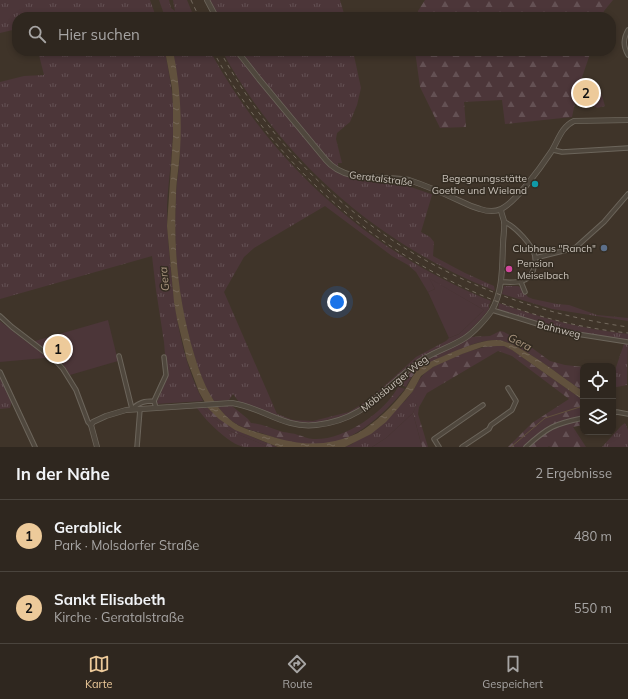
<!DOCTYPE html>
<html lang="de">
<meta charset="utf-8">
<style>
:root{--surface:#2f271f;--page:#372f28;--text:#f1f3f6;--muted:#a7a5a4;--line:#4a443d;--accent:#edca9a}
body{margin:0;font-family:Mulish,sans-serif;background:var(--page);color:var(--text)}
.controls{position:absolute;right:12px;bottom:12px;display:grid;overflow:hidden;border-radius:8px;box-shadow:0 2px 6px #0003}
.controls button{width:36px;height:36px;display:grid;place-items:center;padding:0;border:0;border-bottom:1px solid var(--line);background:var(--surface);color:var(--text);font:20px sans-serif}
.you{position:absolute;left:337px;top:302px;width:14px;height:14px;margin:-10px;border:3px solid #fff;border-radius:50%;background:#1a73e8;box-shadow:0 0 0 6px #1a73e833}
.badge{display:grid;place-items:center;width:26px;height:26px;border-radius:50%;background:var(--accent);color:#111;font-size:13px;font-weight:700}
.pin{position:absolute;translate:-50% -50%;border:2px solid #fff;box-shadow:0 1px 4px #0006}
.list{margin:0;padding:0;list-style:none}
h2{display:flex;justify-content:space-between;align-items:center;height:52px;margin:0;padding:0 16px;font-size:17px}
h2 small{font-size:13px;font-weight:400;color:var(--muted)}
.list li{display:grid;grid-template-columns:26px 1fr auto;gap:12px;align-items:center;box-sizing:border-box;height:72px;padding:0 16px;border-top:1px solid var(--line)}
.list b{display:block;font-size:15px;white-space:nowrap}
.list p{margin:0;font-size:13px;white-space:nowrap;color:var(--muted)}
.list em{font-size:13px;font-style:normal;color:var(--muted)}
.icon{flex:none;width:22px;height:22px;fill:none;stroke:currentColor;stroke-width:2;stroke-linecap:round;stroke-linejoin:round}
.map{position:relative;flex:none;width:628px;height:447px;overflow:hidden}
.search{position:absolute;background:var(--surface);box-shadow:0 2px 6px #0003;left:12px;right:12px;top:12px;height:44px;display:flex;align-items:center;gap:10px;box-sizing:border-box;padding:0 14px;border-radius:16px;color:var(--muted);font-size:15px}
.sheet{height:196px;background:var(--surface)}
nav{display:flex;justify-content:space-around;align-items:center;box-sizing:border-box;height:56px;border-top:1px solid var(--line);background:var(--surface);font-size:11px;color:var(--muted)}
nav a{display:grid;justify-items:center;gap:2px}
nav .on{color:var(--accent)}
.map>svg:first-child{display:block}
.grass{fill:url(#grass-tufts);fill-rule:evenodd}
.forest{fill:url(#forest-firs)}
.cemetery{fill:url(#cemetery-stones)}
.green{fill:#4c3639}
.water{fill:url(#water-ripples)}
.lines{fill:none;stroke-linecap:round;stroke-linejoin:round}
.stream{stroke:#61513d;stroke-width:1}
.minor-casing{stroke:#6c655b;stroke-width:5.5}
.tertiary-casing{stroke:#6c655b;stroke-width:6}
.minor{stroke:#4f473d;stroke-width:3.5}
.tertiary{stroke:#4f473d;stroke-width:4.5}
.rail{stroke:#756b5f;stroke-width:1;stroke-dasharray:4 4;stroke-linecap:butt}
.culture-dot{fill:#0f9aa8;stroke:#342c22;stroke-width:1.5}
.service-dot{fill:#5c6f8a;stroke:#342c22;stroke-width:1.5}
.hotel-dot{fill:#d1479c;stroke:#342c22;stroke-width:1.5}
.labels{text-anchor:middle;stroke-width:3;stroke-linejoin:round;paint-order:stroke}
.street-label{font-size:10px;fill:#c9c2b9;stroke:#342c22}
.poi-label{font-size:10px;fill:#c9c2b9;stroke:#342c22;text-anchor:end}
.water-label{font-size:11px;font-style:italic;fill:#a9957e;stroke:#342c22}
</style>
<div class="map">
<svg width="628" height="447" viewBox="0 0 628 447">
<defs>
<pattern id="grass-tufts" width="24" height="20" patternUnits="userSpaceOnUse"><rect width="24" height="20" fill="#4c3639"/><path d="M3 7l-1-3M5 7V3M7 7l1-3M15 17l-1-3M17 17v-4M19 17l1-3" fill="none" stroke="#645154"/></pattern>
<pattern id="forest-firs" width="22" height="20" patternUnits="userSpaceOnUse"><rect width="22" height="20" fill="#4c3639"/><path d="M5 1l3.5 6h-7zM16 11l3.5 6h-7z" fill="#645154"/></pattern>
<pattern id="cemetery-stones" width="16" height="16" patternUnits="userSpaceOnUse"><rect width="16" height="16" fill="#4c3639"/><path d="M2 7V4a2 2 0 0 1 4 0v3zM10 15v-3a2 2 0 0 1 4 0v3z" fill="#645154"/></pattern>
<pattern id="water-ripples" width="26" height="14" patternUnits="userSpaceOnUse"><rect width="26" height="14" fill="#61513d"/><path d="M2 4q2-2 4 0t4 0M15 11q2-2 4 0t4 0" fill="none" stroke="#766857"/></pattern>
</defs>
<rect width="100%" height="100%" fill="#3f3429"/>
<path class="grass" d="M0,0H150L156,17H17V29L0,33Z
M159,0H169L171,8L175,11L173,0H187L194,17H165Z
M210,0H340L345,17H219Z
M38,51H165C168,69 172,87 173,105C175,139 169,172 167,205C167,224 168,242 170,260C174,308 181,358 203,401L156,404L167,379L164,342L156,290L152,256L0,299V82L24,76L44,75Z
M173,51H210C272,165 371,253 491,301L489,305V309L481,319L463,337L417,360L370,402L348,415L314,423L291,421L239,402L233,394L229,400L214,401C202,384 197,364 191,345C178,299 173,245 176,197C176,182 180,166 180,151C180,138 179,125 178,112C178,91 177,71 173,51ZM325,206L392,256L408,265L416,272L428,292L435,289L430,279L484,310L459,334L449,338L446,341L416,357L370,399L349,412L313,421L293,420L277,414L224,292L244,257L254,248Z
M222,51H234L323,161C338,177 354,179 375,180L376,181L402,184L434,195H432L421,232L430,237L434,242L433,256L465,273L494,286L495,291C379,245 282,161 222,51Z
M239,51H353L361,88L357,105L350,122L337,133L336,139L342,163H338V168L327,159Z
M504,286H518L521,288L528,297L533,299L557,304L569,305L597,315L628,318V321L552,309L502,294Z
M499,303C541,318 583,329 628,334L627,385L617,387H613V376L625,341L564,331L498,311Z
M0,375L12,401L10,408L0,409Z
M413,391H415L417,396V403L413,413L386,438L372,447H345L352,444L405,401Z
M197,408H203L228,430L269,447C261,447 252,447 244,447C229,444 206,421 197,408Z
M625,423L628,430V447H602L621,426Z"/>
<path class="forest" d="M425,0H613L604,11L602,17H418V11Z
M415,51H591L578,89L572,117L505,124L502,100L464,102L466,127L440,128L420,87Z
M500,331L504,332L528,345L550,361L565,365L583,367V391C564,379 518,341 497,340C481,339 463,348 448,355C427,364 417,365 406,387L402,385V382L414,368L428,359L457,345L471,337L490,336Z
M490,346H504L512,350L583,400V425L573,427L586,447H550L549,446L548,447H508L532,423L569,399L512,356L498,351L427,393L419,407L418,414L428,447H422L413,413L417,403L415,392L413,391C416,386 419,379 423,375C435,362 472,349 490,346Z
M398,387L405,389C380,418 350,447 308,446C295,445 282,440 270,436C256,431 240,429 228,418C224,415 221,410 218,407L232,406L248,419L251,423C262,424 272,429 283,432C288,433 293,433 298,435C303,436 308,439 313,439C343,441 384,413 398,387Z
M203,408H208C231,430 249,436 278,447H269L228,430Z"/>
<path class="cemetery" d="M599,86L605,106L597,108L596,107H594L589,88Z"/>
<path class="green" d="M429,278L484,310L459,334L449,338L428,292L435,289Z
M108,320L118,361L70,375L61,361L56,357L0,362V321L28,343Z
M413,413L422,447H372L386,438Z"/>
<path class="water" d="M165,51H173C180,84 182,118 180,151C179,167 176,182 176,197C173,250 179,304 194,354C201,378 212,406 233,422C244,430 257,432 270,436C301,446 328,447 358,433C375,423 393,406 405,390C410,382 413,374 420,367C438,358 478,339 497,340C518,341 564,379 583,391V400L512,350L504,346H497L482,347L462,354L433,367L421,376L413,391L386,422L371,434L345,447H278L235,430L219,419L208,408L199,392L187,360L177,319L174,302L167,226L173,137V106L172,88Z"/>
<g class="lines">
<path class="stream" d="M511,447L545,418L583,406"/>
<g class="minor-casing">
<path id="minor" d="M628,30C623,39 623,46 628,55
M553,150L562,152L628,148
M535,258L575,248L604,222L628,194
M501,282C507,282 516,283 522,281C528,279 531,276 533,271C534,267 536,263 535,258C535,247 514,225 504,222
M521,282L525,292
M492,310L564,332L628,342
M0,316L12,327L55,360L63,369L76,390L88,422L91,425
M119,356L132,409
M0,372L35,447
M154,401L166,375L164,357
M132,409C139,402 145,401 154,401L156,408
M613,413L617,412L628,414
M137,447L140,409
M439,447L434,439L483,405
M462,447L489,429L491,425L512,410L516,401L508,388
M526,447C548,427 554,424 583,418"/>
</g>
<g class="tertiary-casing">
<path id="tertiary" d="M207,0L216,17
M237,51L259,79L326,160C346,184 382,175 409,180C427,186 443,193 460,201C466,204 473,207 480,209C486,211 495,212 501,209C516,202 541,167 551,152C558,141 561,127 574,121L628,120
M97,447L91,425L93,422L106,416L126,410L232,403C262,407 284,429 316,425C363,420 378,394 412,367C428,353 448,349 465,338C473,333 487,318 492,310C503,291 502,266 503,245C503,237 505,228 504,221C503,217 501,213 501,209"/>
</g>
<use href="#minor" class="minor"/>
<use href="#tertiary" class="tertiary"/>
<path class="rail" d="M191,0L199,17
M213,51C296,205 453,315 628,333
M220,51C305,208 452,302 628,327"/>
</g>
<circle class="culture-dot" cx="535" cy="184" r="4"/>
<circle class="service-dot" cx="604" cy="248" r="4"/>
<circle class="hotel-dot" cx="509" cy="269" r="4"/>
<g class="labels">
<g class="street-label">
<text transform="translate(381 178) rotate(7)" y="4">Geratalstraße</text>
<text transform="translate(559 329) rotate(14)" y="4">Bahnweg</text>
<text transform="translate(394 383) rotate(-39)" y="4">Möbisburger Weg</text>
</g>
<g class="poi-label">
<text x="527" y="182">Begegnungsstätte<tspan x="527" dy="12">Goethe und Wieland</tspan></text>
<text x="596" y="252">Clubhaus "Ranch"</text>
<text x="517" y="267" text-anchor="start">Pension<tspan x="517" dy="12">Meiselbach</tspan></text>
</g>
<g class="water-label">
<text transform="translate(164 279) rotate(-96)" y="4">Gera</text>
<text transform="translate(520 342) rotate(27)" y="4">Gera</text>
</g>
</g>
</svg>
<div class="controls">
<button><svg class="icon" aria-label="locate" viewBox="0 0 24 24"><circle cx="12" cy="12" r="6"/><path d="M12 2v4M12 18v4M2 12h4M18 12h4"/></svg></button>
<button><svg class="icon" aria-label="layers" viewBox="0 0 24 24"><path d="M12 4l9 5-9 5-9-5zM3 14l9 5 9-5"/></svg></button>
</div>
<div class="you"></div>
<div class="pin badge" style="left:58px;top:349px">1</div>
<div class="pin badge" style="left:586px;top:93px">2</div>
<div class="search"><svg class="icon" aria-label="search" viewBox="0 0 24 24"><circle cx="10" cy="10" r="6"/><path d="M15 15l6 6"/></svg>Hier suchen</div>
</div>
<section class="sheet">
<h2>In der Nähe<small>2 Ergebnisse</small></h2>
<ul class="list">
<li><span class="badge">1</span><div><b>Gerablick</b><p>Park · Molsdorfer Straße</p></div><em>480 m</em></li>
<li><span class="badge">2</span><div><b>Sankt Elisabeth</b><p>Kirche · Geratalstraße</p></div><em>550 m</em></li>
</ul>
</section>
<nav>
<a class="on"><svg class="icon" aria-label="map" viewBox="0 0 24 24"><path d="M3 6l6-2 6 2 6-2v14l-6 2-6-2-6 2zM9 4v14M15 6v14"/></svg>Karte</a>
<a><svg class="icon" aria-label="directions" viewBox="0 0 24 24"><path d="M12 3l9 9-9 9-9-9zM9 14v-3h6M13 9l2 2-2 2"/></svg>Route</a>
<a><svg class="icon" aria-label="saved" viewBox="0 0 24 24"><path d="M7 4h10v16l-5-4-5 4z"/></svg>Gespeichert</a>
</nav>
